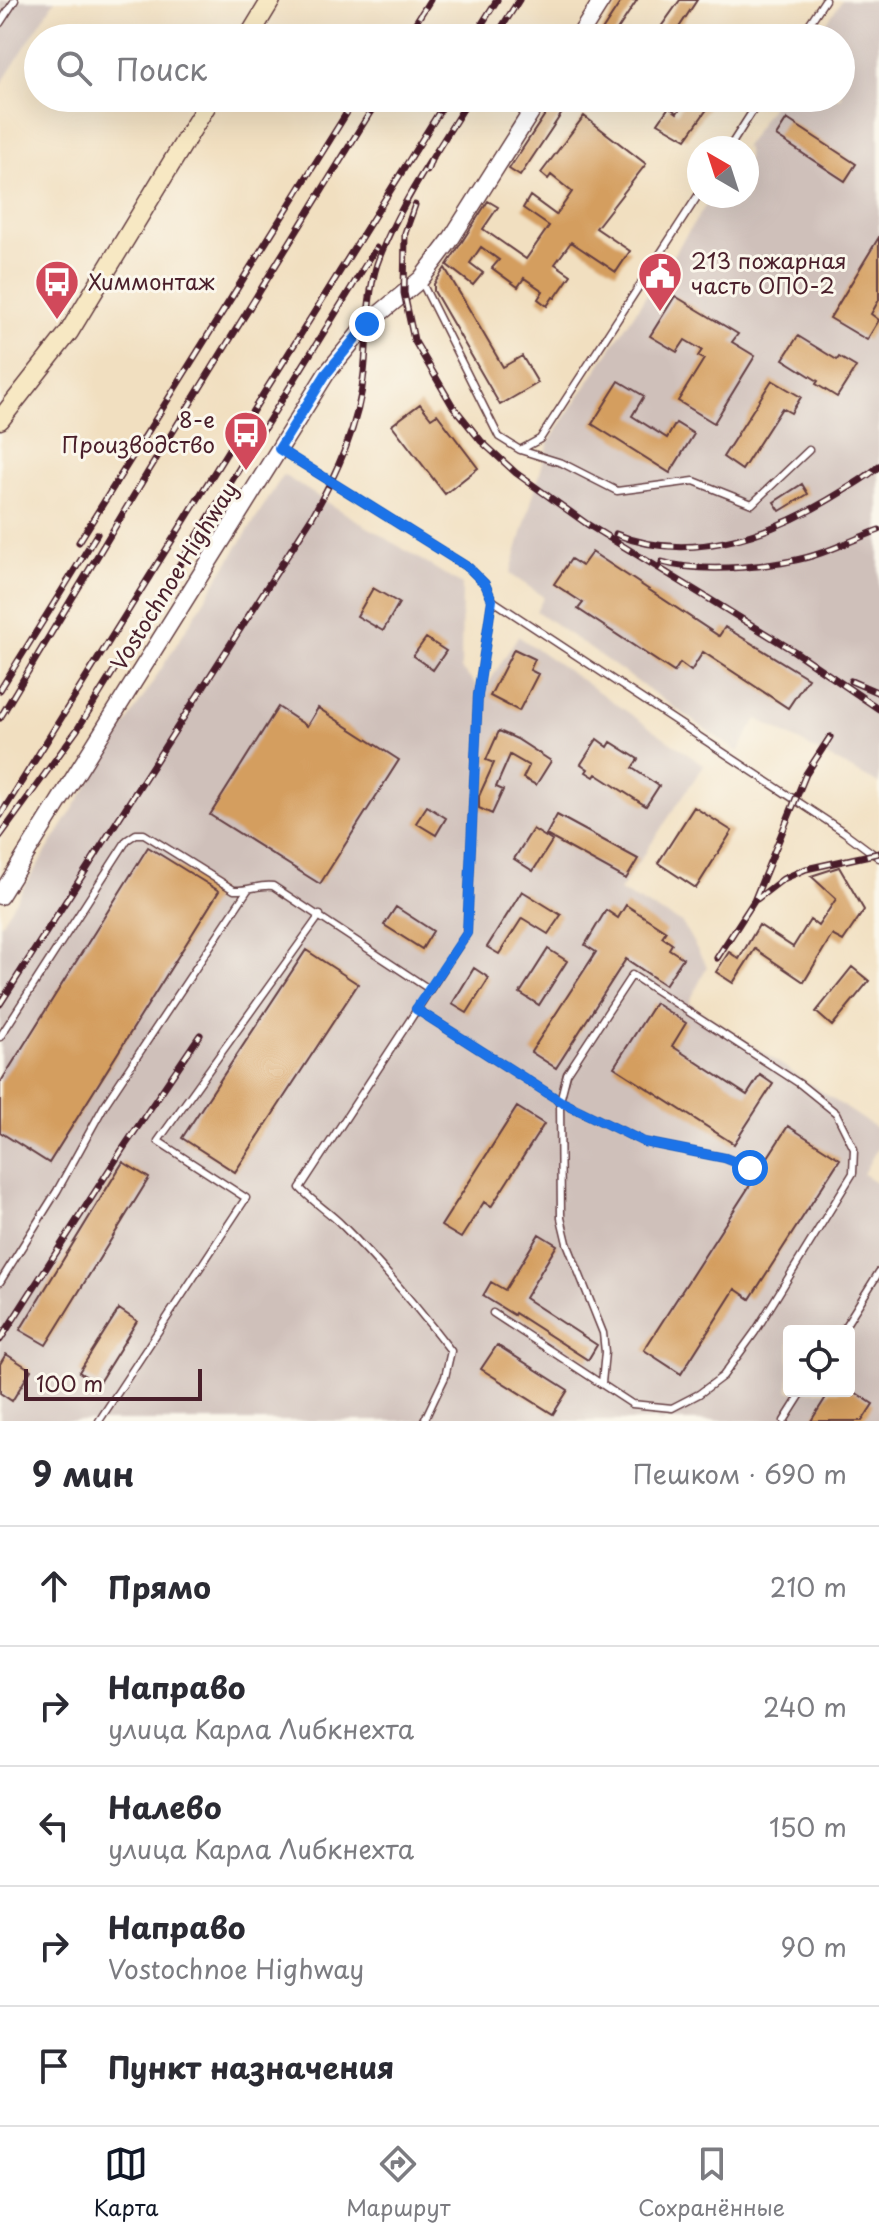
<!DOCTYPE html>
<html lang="ru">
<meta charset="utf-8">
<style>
:root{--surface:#fff;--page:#f2f2f3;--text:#2b2b33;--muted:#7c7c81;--line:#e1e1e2;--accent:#111827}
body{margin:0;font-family:"Playpen Sans",sans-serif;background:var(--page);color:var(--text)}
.controls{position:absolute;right:24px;bottom:24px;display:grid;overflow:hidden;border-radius:8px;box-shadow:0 8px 32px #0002}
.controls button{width:72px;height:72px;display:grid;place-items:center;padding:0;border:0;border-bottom:2px solid var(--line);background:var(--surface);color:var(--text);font:40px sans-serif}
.compass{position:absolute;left:687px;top:136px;width:72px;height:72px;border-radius:50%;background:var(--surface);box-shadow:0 8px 32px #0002;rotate:321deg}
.scale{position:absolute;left:24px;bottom:20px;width:178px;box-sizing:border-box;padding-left:8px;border:4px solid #4a1f2b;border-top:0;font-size:22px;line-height:28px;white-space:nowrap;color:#4a1f2b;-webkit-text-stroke:6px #fbf7ec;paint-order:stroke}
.stop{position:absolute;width:24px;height:24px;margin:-18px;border:6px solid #1a73e8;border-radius:50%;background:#fff}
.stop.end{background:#1a73e8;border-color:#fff;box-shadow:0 2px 8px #0008}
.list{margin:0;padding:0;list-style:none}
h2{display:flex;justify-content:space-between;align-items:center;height:104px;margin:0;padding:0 32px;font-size:34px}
h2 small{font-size:26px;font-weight:400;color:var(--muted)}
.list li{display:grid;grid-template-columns:52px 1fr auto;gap:24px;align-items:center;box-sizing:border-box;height:120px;padding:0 32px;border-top:2px solid var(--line)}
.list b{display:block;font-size:30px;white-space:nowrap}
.list p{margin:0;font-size:26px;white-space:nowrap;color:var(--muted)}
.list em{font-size:26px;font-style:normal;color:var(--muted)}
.icon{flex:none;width:44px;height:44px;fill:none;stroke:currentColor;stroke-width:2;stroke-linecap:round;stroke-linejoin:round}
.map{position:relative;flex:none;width:879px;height:1421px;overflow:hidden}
.search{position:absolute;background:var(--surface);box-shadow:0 8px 32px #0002;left:24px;right:24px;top:24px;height:88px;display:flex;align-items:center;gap:20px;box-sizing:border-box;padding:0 28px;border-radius:44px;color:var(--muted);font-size:30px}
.sheet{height:704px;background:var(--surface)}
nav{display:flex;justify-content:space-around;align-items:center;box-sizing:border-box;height:112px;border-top:2px solid var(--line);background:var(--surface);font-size:22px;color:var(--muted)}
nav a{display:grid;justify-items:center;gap:4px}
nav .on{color:var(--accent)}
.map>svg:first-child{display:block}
.industrial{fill:#cfc0ba;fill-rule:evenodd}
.building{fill:#d49e5f}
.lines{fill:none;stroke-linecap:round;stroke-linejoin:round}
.service-casing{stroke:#633c41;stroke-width:9}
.tertiary-casing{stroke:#633c41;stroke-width:19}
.secondary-casing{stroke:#633c41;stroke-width:21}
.service{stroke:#fff;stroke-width:6}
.tertiary{stroke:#fff;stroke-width:16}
.secondary{stroke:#f7e8c3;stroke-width:18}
.rail-casing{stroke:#4a1f2b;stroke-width:7}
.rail{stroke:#fbf7ec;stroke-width:4;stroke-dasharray:12;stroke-linecap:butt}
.route{stroke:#1a73e8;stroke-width:10}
.labels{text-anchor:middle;stroke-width:6;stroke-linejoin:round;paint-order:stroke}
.poi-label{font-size:22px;fill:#4a1f2b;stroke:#fbf7ec;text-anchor:start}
.street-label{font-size:22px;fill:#4a1f2b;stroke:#fbf7ec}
</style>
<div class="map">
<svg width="879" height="1421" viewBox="0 0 879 1421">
<rect width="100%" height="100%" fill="#fbf7ec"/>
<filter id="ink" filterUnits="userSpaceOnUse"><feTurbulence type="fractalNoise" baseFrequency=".0125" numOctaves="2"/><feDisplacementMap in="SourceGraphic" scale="16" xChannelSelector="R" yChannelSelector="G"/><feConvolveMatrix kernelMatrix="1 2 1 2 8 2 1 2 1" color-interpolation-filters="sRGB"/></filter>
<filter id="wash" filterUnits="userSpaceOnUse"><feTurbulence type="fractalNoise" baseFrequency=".006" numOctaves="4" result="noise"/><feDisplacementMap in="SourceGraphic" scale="32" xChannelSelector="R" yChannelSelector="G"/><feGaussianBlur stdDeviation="1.8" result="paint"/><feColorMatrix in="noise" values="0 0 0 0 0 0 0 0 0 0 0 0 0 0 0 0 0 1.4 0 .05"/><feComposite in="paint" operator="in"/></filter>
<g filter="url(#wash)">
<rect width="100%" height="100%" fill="#f1dfc0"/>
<path class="industrial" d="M0,0H55L0,86Z
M842,0H879V784L757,719L738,752L536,611L544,597L510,574L549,442L712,196H747V148H744L777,98H841V38H816Z
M283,475L462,585L461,669L483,692L518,636L704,765L619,891L682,923L707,967L689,1003L879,1130V1145L863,1174L879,1184V1421H0V925ZM789,1331H849V1391H789Z"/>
<g id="blocks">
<path class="building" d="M622,0H637L612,38H597Z
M680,0H697L672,38H653Z
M556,98H572L520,176L509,169Z
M687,98H715L686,139L658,123L669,107L677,113Z
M584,116L646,164L596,228L630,251L616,272L571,242L555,264L571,275L555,298L553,297L547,306L538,299L543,291L524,278L518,287L492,268L499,260L481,247L470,263L483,273L473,285L447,265L488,201L498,207L483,229L526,259L549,226L523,208L530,196L556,215L572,192L551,175L548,179L541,173Z
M787,119L856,164L845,181L776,136Z
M879,237V300L871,314L879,320L867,340L830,318Z
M445,268L503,367L522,356L538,383L500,405L434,291V284Z
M675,296L738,334L732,342L755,356L714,423L678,401L704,359L698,356L702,350L685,340L677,352L650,336Z
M798,336L837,360L839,357L856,367L837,397L816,384L818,381L783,359Z
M772,380L801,397L791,413L782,408L742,470L723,457Z
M619,381L644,396L632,416L667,438L676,423L694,434L670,473L592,424Z
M420,404L431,418L437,414L478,468L445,494L392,425Z
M802,484L808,494L780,511L774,502Z
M592,552L719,636L725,627L808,678L788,708L703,652L691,671L680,663L674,672L578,609L583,603L554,584L571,559L582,566Z
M373,588L399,603L383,631L357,616Z
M426,638L446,651L433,670L413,656Z
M514,649L535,659L530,670L538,674L519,711L490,696Z
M278,707L307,726L318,708L399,760L320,884L210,815Z
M499,731L517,739L551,761L536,785L523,778L529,766L510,755L496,787L503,790L492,814L479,808V796L494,763L486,760Z
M597,739L608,747L611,742L638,759L632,768L659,786L646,806L596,774L594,777L586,772L588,769L581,764Z
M427,806L446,818L436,835L416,823Z
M694,807L732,831L696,888L658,863Z
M557,815L638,859L626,879L546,835Z
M533,829L552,841L533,871L514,859Z
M148,847L219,891L49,1163L0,1132V1083Z
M839,867L864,910L843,941L832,935L804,982L755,949L733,983L716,972L729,952L739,959L759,925L793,947L810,920L818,926L836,899L811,876Z
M522,891L561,915L548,934L522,918L499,954L487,947Z
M626,905L666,931L662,937L672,944L669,949L683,958L665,985L626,959L556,1068L531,1052L596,952L585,945L606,910L618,918Z
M396,907L433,931L422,949L384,925Z
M548,949L567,961L539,1005L520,993Z
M306,950L358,984L235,1172L182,1138Z
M852,967L869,981L832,1026L816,1012Z
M474,968L489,978L467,1013L452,1004Z
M655,1003L686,1023L672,1046L747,1095L760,1075L773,1084L734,1144L614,1067Z
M517,1107L544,1124L491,1207L484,1202L461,1238L441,1226Z
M788,1126L840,1159L750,1299L735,1289L681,1374L644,1350Z
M123,1162L149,1178L46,1345L20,1330Z
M539,1234L557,1245L525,1298L597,1345L588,1360L515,1313L514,1315L483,1296L491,1282L505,1290Z
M119,1309L137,1321L98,1384L79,1372Z
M497,1345L568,1390L553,1414L481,1369Z
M6,1354L31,1370L12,1401L0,1393V1364Z
M830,1391H853L873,1404L862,1421H811Z"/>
</g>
</g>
<g filter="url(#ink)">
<use href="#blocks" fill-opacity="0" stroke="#633c41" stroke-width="2"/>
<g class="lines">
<g class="service-casing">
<path id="service" d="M0,23L15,0
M800,38L825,0
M729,148L761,98
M422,283L499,437L520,450L540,439L699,194
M520,450L562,463L617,491L694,481L752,504L809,450
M282,451L469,568L485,584L492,600L478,695L467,933L300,1188C313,1202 329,1212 342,1225C382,1265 417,1307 451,1351L445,1377L424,1421
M492,600L844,832L879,858
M416,1009L560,1101L644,1142L725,1158L750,1168
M0,1037L127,840L136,834H144L234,890C248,891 260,884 273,886L429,989
M0,1282L57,1191L104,1106L247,891
M493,1313L632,1404L672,1408L699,1394L723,1376L755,1332L853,1173L854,1149L836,1113L800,1084L632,975L567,1074L560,1101L561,1218L567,1243L603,1333L605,1352L602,1383
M842,1331L879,1272
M99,1421L246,1198L158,1141L320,915
M784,1421L803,1391"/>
</g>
<g class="tertiary-casing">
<path id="tertiary" d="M578,38L602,0
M0,896L326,374L367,324L421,279L449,242L540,98"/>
</g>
<g class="secondary-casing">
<path id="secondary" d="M248,38L271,0
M0,420L69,332L211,98"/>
</g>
<use href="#service" class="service"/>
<use href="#tertiary" class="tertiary"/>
<use href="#secondary" class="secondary"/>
<g class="rail-casing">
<path id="rail" d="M406,38L430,0
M473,38L497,0
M495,38L519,0
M427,171L431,160L470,98
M415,205L405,233L404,293L414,340L452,405L481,441L516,473L587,524L794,651L879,709
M616,534C693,566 778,532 843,491C855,483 869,476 879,466
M79,542L356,98
M662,562C702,574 782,567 821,553C841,546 860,537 879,530
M851,681L879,693
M0,690L97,534
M0,718L148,472L379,98
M0,816L448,98
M0,836L77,730L376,248
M757,899L783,879L806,869L879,853
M717,958L754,901L806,774L830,737
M0,1004L312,517C337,473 359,425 364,373C368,337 366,299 377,264C390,227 410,193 431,160
M0,1340L122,1150L200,1035"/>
</g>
<use href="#rail" class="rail"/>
</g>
</g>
<g class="lines" filter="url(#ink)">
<path class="route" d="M367,324L326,374L279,449L469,568L485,584L492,600L478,695L467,933L416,1009L560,1101L644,1142L725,1158L750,1168"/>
</g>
<defs>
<g id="civic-pin" transform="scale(2.3)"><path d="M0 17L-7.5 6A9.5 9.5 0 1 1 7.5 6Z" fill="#d1495b" stroke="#fbf7ec"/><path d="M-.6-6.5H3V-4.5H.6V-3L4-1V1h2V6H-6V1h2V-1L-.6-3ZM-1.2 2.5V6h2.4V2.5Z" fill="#fff"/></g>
<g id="bus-pin" transform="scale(2.3)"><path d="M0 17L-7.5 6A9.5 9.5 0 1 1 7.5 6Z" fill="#d1495b" stroke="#fbf7ec"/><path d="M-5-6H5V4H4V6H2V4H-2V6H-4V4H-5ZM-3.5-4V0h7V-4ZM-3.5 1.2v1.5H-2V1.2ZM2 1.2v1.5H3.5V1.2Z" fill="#fff"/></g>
</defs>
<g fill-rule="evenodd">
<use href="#civic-pin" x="660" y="274"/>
<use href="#bus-pin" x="57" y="282"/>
<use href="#bus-pin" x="246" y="433"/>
</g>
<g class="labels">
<g class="poi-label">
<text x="691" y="269">213 пожарная<tspan x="691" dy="25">часть ОПО-2</tspan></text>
<text x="88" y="290">Химмонтаж</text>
<text x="215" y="428" text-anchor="end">8-е<tspan x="215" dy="25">Производство</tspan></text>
</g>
<g class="street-label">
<text transform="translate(174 576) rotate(-58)" y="8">Vostochnoe Highway</text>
</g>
</g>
</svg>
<div class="controls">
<button><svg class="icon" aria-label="locate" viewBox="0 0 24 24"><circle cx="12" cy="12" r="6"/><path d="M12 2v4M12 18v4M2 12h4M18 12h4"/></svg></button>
</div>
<svg class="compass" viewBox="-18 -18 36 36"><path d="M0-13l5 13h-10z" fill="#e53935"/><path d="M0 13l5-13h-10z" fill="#7c7c81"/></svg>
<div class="scale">100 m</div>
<div class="stop" style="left:750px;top:1168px"></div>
<div class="stop end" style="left:367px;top:324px"></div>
<div class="search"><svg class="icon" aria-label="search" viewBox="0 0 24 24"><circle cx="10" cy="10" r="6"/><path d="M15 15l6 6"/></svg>Поиск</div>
</div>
<section class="sheet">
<h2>9 мин<small>Пешком · 690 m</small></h2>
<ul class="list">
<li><svg class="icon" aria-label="ahead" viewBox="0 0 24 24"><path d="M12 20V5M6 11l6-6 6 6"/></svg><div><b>Прямо</b></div><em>210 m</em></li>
<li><svg class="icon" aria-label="right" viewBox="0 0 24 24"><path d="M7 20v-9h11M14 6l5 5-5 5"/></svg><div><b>Направо</b><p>улица Карла Либкнехта</p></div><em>240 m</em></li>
<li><svg class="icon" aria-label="left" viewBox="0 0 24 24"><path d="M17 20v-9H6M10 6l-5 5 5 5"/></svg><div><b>Налево</b><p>улица Карла Либкнехта</p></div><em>150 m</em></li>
<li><svg class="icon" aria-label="right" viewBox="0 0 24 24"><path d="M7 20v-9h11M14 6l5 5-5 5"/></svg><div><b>Направо</b><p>Vostochnoe Highway</p></div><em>90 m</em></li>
<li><svg class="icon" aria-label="arrive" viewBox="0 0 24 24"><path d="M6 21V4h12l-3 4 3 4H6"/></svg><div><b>Пункт назначения</b></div></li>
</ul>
</section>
<nav>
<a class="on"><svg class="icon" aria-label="map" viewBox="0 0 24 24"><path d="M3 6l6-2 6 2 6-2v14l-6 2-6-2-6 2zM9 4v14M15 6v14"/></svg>Карта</a>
<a><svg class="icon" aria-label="directions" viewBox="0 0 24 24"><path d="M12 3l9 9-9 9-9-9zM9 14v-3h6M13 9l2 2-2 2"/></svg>Маршрут</a>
<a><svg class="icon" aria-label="saved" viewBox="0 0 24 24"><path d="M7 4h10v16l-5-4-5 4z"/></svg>Сохранённые</a>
</nav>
